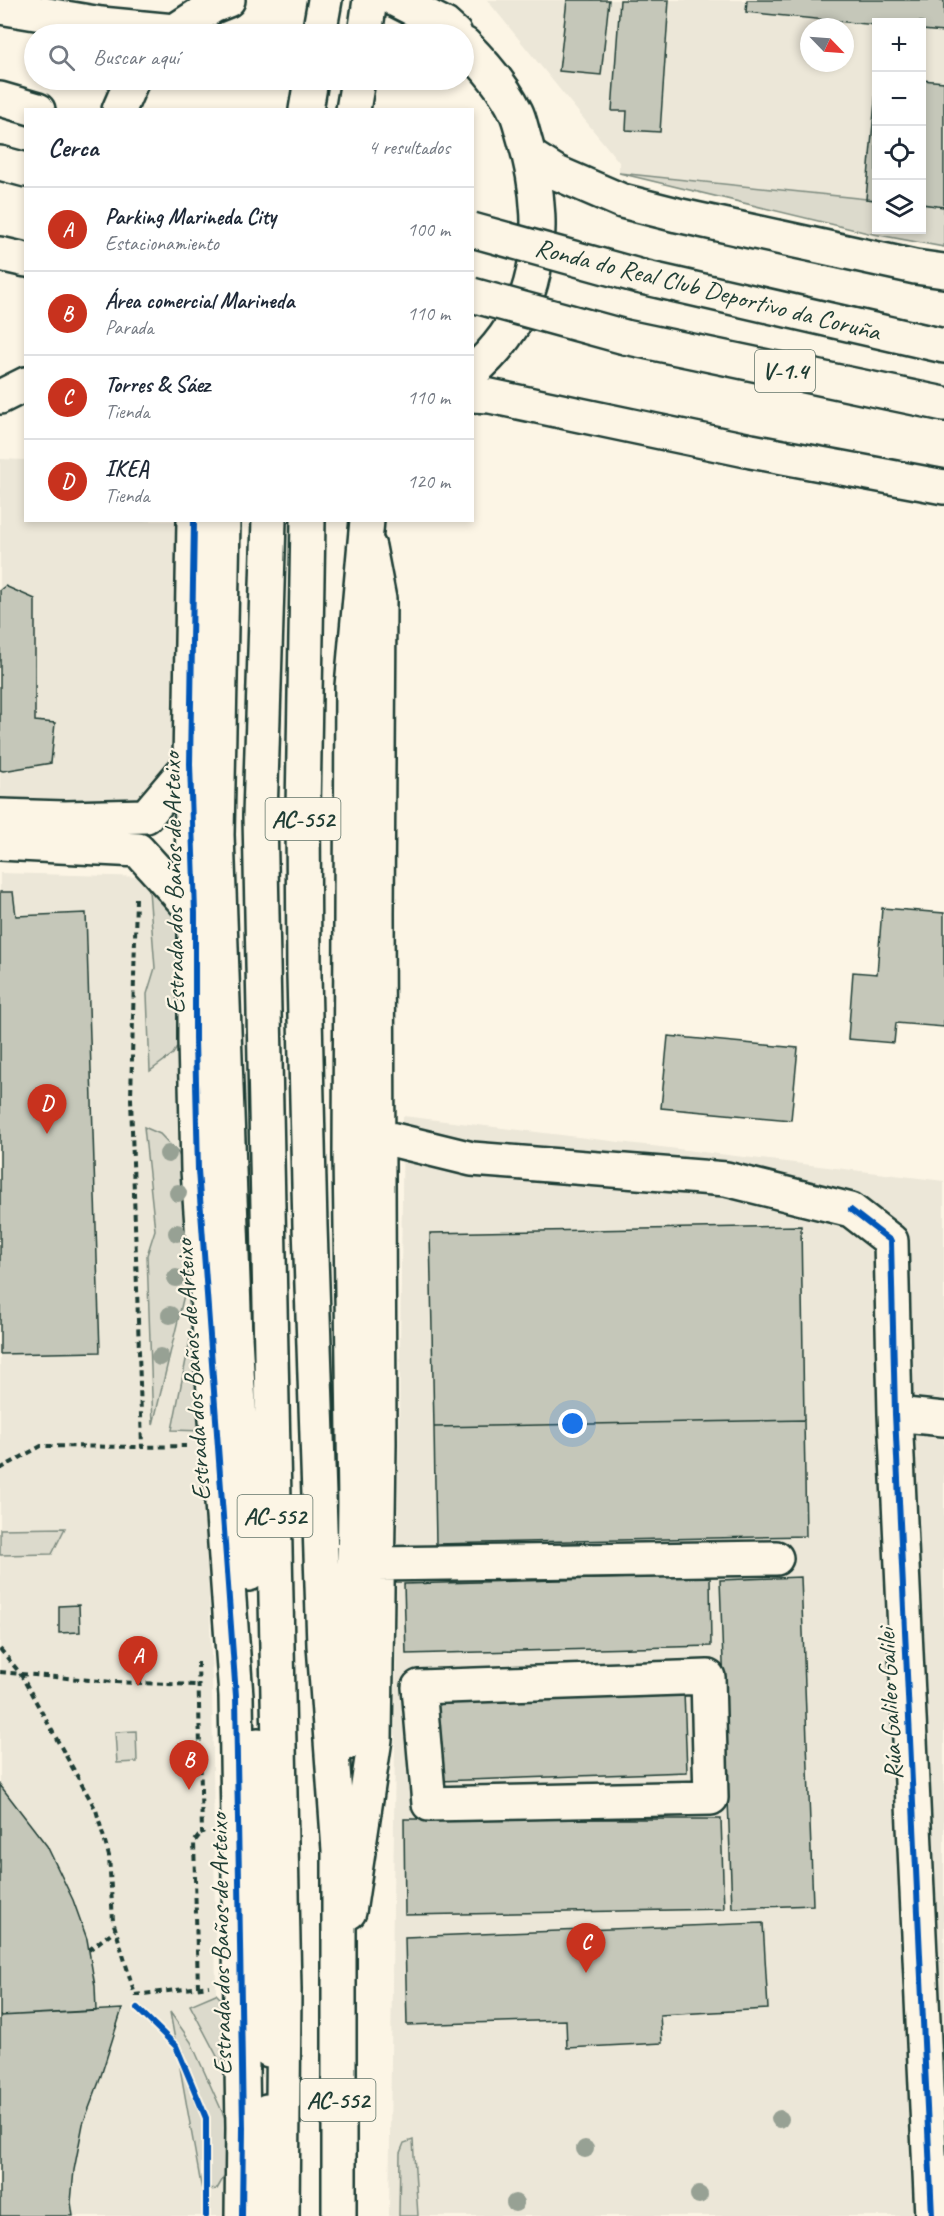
<!DOCTYPE html>
<html lang="es">
<meta charset="utf-8">
<style>
:root{--surface:#fff;--page:#f6f6f7;--text:#1f2937;--muted:#747a83;--line:#e0e1e3;--accent:#c8321e}
body{margin:0;font-family:Caveat,sans-serif;background:var(--page);color:var(--text)}
.controls{position:absolute;right:18px;top:18px;display:grid;overflow:hidden;border-radius:0px;box-shadow:0 3px 9px #0003}
.controls button{width:54px;height:54px;display:grid;place-items:center;padding:0;border:0;border-bottom:2px solid var(--line);background:var(--surface);color:var(--text);font:30px sans-serif}
.compass{position:absolute;left:800px;top:18px;width:54px;height:54px;border-radius:50%;background:var(--surface);box-shadow:0 3px 9px #0003;rotate:115deg}
.you{position:absolute;left:573px;top:1424px;width:21px;height:21px;margin:-15px;border:4px solid #fff;border-radius:50%;background:#1a73e8;box-shadow:0 0 0 9px #1a73e833}
.badge{display:grid;place-items:center;width:39px;height:39px;border-radius:50%;background:var(--accent);color:#fff;font-size:20px;font-weight:700}
.pin{position:absolute;translate:-50% -50px;filter:drop-shadow(0 2px 3px #0008)}
.pin::after{content:'';position:absolute;top:32px;width:21px;height:18px;background:inherit;clip-path:polygon(0 0,100% 0,50% 100%)}
.list{margin:0;padding:0;list-style:none}
h2{display:flex;justify-content:space-between;align-items:center;height:78px;margin:0;padding:0 24px;font-size:26px}
h2 small{font-size:20px;font-weight:400;color:var(--muted)}
.list li{display:grid;grid-template-columns:39px 1fr auto;gap:18px;align-items:center;box-sizing:border-box;height:84px;padding:0 24px;border-top:2px solid var(--line)}
.list b{display:block;font-size:22px;white-space:nowrap}
.list p{margin:0;font-size:20px;white-space:nowrap;color:var(--muted)}
.list em{font-size:20px;font-style:normal;color:var(--muted)}
.icon{flex:none;width:33px;height:33px;fill:none;stroke:currentColor;stroke-width:2;stroke-linecap:round;stroke-linejoin:round}
.map{position:relative;flex:none;width:944px;height:2216px;overflow:hidden}
.search{position:absolute;background:var(--surface);box-shadow:0 3px 9px #0003;left:24px;top:24px;width:450px;height:66px;display:flex;align-items:center;gap:15px;box-sizing:border-box;padding:0 21px;border-radius:33px;color:var(--muted);font-size:22px}
.panel{position:absolute;background:var(--surface);box-shadow:0 3px 9px #0003;left:24px;top:108px;width:450px;height:414px;border-radius:0px}
.map>svg:first-child{display:block}
.built{fill:#ece7d8;fill-rule:evenodd}
.green{fill:#dcdacc;stroke:#7e8c80;stroke-width:1.5}
.building{fill:#c5c7b9;stroke:#1f3d34;stroke-width:1.5}
.lines{fill:none;stroke-linecap:round;stroke-linejoin:round}
.minor-casing{stroke:#1f3d34;stroke-width:38}
.major-casing{stroke:#1f3d34;stroke-width:38}
.highway-casing{stroke:#1f3d34;stroke-width:38}
.path{stroke:#1f3d34;stroke-width:4;stroke-dasharray:6 4.5;stroke-linecap:butt}
.minor{stroke:#fcf5e5;stroke-width:33}
.major{stroke:#fcf5e5;stroke-width:33}
.highway{stroke:#fcf5e5;stroke-width:33}
.highway-bridge-casing{stroke:#1f3d34;stroke-width:38;stroke-linecap:butt}
.highway-bridge{stroke:#fcf5e5;stroke-width:33}
.cycleway-casing{stroke:#fcf5e5;stroke-width:10}
.cycleway{stroke:#0057b8;stroke-width:6}
.tree{fill:#97a194}
.labels{text-anchor:middle;stroke-width:4.5;stroke-linejoin:round;paint-order:stroke}
.shield{fill:#fcf5e5;stroke:#617469;stroke-width:1.5}
.shield-label{font-size:24px;font-weight:bold;fill:#1f3d34}
.street-label{font-size:26px;fill:#1f3d34;stroke:#fcf5e5}
</style>
<div class="map">
<svg width="944" height="2216" viewBox="0 0 944 2216">
<rect width="100%" height="100%" fill="#fcf5e5"/>
<filter id="ink" filterUnits="userSpaceOnUse"><feTurbulence type="fractalNoise" baseFrequency=".0167" numOctaves="2"/><feDisplacementMap in="SourceGraphic" scale="12" xChannelSelector="R" yChannelSelector="G"/><feConvolveMatrix kernelMatrix="1 2 1 2 8 2 1 2 1" color-interpolation-filters="sRGB"/></filter>
<g filter="url(#ink)">
<path class="built" d="M487,0H944V207L922,204V22H876V200L619,173V162ZM809,27H845V63H809Z
M0,459L25,460L26,520L183,521L178,742L165,774L145,796L121,800L0,798Z
M0,873L148,877L181,1026L204,1431L212,1683L216,1994L230,2008L227,2216H0Z
M403,1116L944,1181V2216H389Z"/>
<path class="green" d="M619,173L876,200V230H922V204L944,207V247L868,233Z
M148,877L178,917L182,1039L173,1054L150,1071L147,994L155,968Z
M144,1127L160,1134L178,1153L190,1178L194,1253L153,1425L147,1255L155,1230Z
M197,1305L204,1431L172,1430Z
M65,1528L52,1554L0,1555V1529Z
M136,1731L137,1762L117,1763L115,1732Z
M216,1994L230,2008L229,2079L190,2005Z
M170,2012L191,2042L229,2127L228,2170L217,2189L202,2191Z
M413,2140L418,2216H399L400,2153L404,2143Z"/>
<path class="building" d="M567,0H609L601,75L559,71Z
M620,0H669L660,132L626,130L627,111H612Z
M747,0H944V32L922,30V22H876V25L746,12Z
M922,80L944,82V207L922,204Z
M876,91V200L866,199Z
M5,586L35,599V721L55,723L51,763L3,771L0,770V590Z
M0,892H13L16,916L86,913L100,1352L0,1354Z
M882,908L944,913V1027L896,1023L894,1043L848,1039L853,972L877,974Z
M668,1036L798,1048L791,1120L661,1108Z
M801,1226L804,1420L434,1427L430,1233Z
M804,1420L806,1536L436,1544L434,1427Z
M710,1576L711,1646L406,1654L404,1584Z
M801,1577L813,1905L732,1908L720,1580Z
M79,1605L80,1632L59,1633V1606Z
M684,1692L687,1772L439,1781L436,1701Z
M0,1785L47,1846L73,1900L87,1939L95,1986L96,2011L0,2016Z
M404,1819H721L724,1909L405,1915Z
M763,1923L768,2009L660,2015L662,2043L567,2048L566,2020L407,2025L405,1937Z
M122,2009L99,2082L83,2124L74,2170L71,2202L73,2216H0V2016Z"/>
<g class="lines">
<g class="minor-casing">
<path id="minor" d="M0,397L26,384
M194,520L190,764L195,913V1039L198,1170L236,1696L243,2128L242,2216
M223,520L217,835L235,1337L249,1574
M0,816L65,818L146,816L190,764
M0,843L138,850L195,913
M378,1136L472,1159L726,1179L851,1210L891,1241L895,1414L932,2216
M895,1414L944,1419
M377,1564L776,1558
M708,1677L711,1798L429,1804L419,1687Z
M258,1745L269,2050
M349,1912L375,1739L379,1443L377,914L379,599L369,547
M264,2216L267,2111"/>
</g>
<g class="major-casing">
<path id="major" d="M396,0L445,25L455,34
M170,34L213,6L228,0
M319,34L325,0
M365,34L370,0
M464,44C483,63 504,87 516,112C519,118 521,127 523,134C539,185 545,243 527,295C517,324 496,352 472,372
M119,110L132,80
M306,110L311,80
M353,110L358,80
M269,520L260,816L284,1990L282,2216
M308,520L303,810L304,975L310,1226L324,1645L339,1850V2216
M347,1743L353,1673L355,1502L350,1155L352,686L367,520"/>
</g>
<g class="highway-casing">
<path id="highway" d="M0,7L101,24L174,31
M0,99L38,110
M530,156L557,173L622,201L677,215L915,267L944,271
M0,163L26,170
M0,254L26,260
M642,277L944,346
M625,337L944,404
M472,395L490,396L751,451L944,487"/>
</g>
<path class="path" d="M136,898L131,1098L142,1447L186,1446
M0,1469L41,1446L142,1447
M0,1649L20,1673L96,1810L109,1856L113,1921L135,1995L209,1986
M198,1662L202,1832L203,1834
M0,1672L112,1682L198,1685
M89,1950L115,1930
M198,1987L194,1842L202,1832
M137,2008L176,2046L206,2118V2216"/>
<use href="#minor" class="minor"/>
<use href="#major" class="major"/>
<use href="#highway" class="highway"/>
<g class="highway-bridge-casing">
<path id="highway-bridge" d="M472,230L642,277
M472,295L625,337"/>
</g>
<use href="#highway-bridge" class="highway-bridge"/>
<g class="cycleway-casing">
<path id="cycleway" d="M194,520L190,764L195,913V1039L198,1170L236,1696L243,2128L242,2216
M851,1210L891,1241L895,1414L932,2216
M137,2008L176,2046L206,2118V2216"/>
</g>
<use href="#cycleway" class="cycleway"/>
</g>
<g class="tree">
<circle cx="168" cy="1154" r="9"/>
<circle cx="178" cy="1193" r="9"/>
<circle cx="177" cy="1233" r="9"/>
<circle cx="176" cy="1278" r="9"/>
<circle cx="170" cy="1315" r="9"/>
<circle cx="160" cy="1357" r="9"/>
<circle cx="780" cy="2119" r="9"/>
<circle cx="585" cy="2149" r="9"/>
<circle cx="699" cy="2195" r="9"/>
<circle cx="515" cy="2203" r="9"/>
</g>
</g>
<g class="labels">
<g class="shield">
<rect x="755" y="350" width="60" height="42" rx="4.5"/>
<rect x="265.5" y="798" width="75" height="42" rx="4.5"/>
<rect x="237.5" y="1495" width="75" height="42" rx="4.5"/>
<rect x="300.5" y="2079" width="75" height="42" rx="4.5"/>
</g>
<g class="shield-label">
<text x="785" y="379">V-1.4</text>
<text x="303" y="827">AC-552</text>
<text x="275" y="1524">AC-552</text>
<text x="338" y="2108">AC-552</text>
</g>
<g class="street-label">
<text transform="translate(708 289) rotate(14)" y="9">Ronda do Real Club Deportivo da Coruña</text>
<text transform="translate(173 883) rotate(-91)" y="9">Estrada dos Baños de Arteixo</text>
<text transform="translate(192 1370) rotate(-94)" y="9">Estrada dos Baños de Arteixo</text>
<text transform="translate(889 1704) rotate(-93)" y="9">Rúa Galileo Galilei</text>
<text transform="translate(220 1944) rotate(-91)" y="9">Estrada dos Baños de Arteixo</text>
</g>
</g>
</svg>
<div class="controls">
<button>+</button>
<button>−</button>
<button><svg class="icon" aria-label="locate" viewBox="0 0 24 24"><circle cx="12" cy="12" r="6"/><path d="M12 2v4M12 18v4M2 12h4M18 12h4"/></svg></button>
<button><svg class="icon" aria-label="layers" viewBox="0 0 24 24"><path d="M12 4l9 5-9 5-9-5zM3 14l9 5 9-5"/></svg></button>
</div>
<svg class="compass" viewBox="-18 -18 36 36"><path d="M0-13l5 13h-10z" fill="#e53935"/><path d="M0 13l5-13h-10z" fill="#747a83"/></svg>
<div class="you"></div>
<div class="pin badge" style="left:138px;top:1686px">A</div>
<div class="pin badge" style="left:189px;top:1790px">B</div>
<div class="pin badge" style="left:586px;top:1973px">C</div>
<div class="pin badge" style="left:47px;top:1134px">D</div>
<div class="search"><svg class="icon" aria-label="search" viewBox="0 0 24 24"><circle cx="10" cy="10" r="6"/><path d="M15 15l6 6"/></svg>Buscar aquí</div>
<section class="panel">
<h2>Cerca<small>4 resultados</small></h2>
<ul class="list">
<li><span class="badge">A</span><div><b>Parking Marineda City</b><p>Estacionamiento</p></div><em>100 m</em></li>
<li><span class="badge">B</span><div><b>Área comercial Marineda</b><p>Parada</p></div><em>110 m</em></li>
<li><span class="badge">C</span><div><b>Torres &amp; Sáez</b><p>Tienda</p></div><em>110 m</em></li>
<li><span class="badge">D</span><div><b>IKEA</b><p>Tienda</p></div><em>120 m</em></li>
</ul>
</section>
</div>
